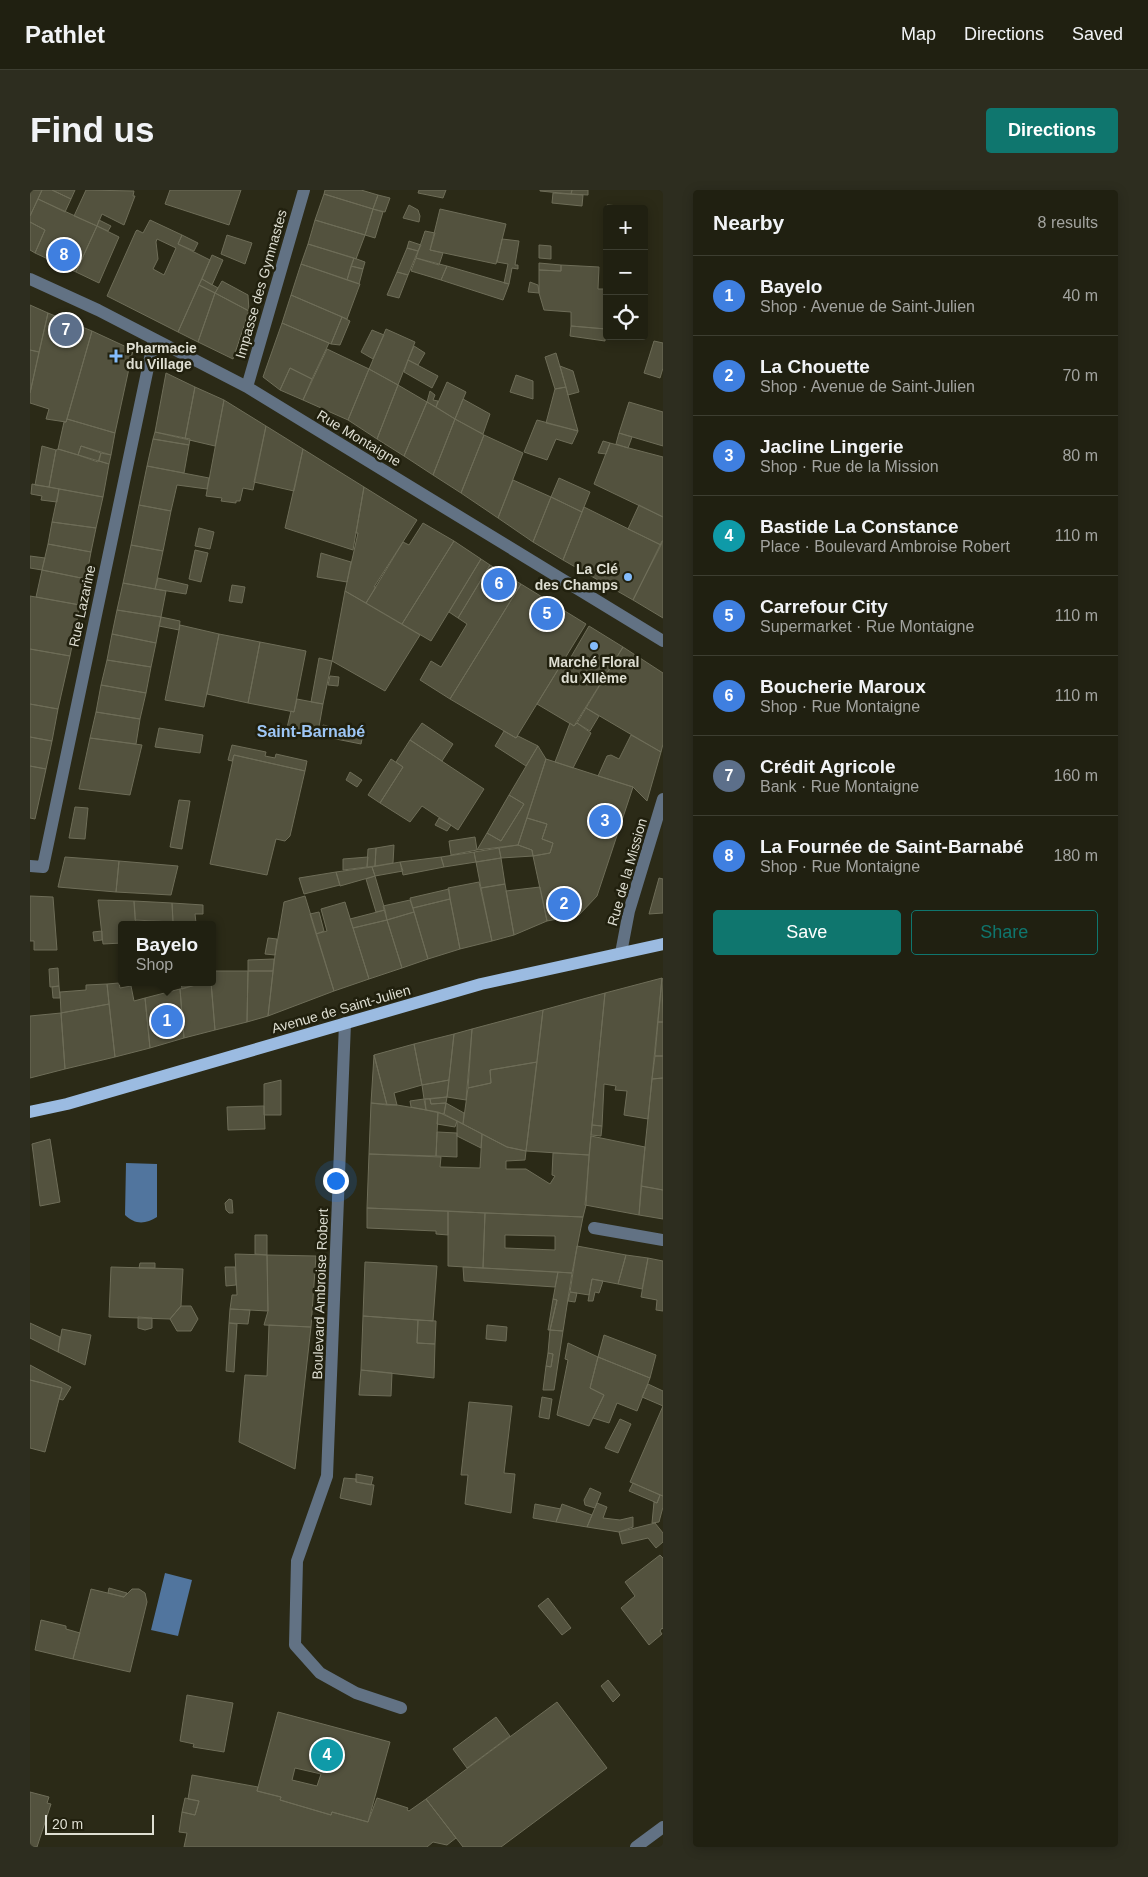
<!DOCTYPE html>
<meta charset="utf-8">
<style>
:root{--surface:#202011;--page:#2d2d1f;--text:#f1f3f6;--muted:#a2a39f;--line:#3d3e31;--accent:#0f766e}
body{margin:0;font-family:Helvetica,sans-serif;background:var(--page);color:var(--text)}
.controls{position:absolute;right:15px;top:15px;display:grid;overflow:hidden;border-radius:5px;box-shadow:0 2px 12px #0003}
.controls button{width:45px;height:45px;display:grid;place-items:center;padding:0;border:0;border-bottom:1px solid var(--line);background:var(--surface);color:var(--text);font:25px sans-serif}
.scale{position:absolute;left:15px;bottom:12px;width:109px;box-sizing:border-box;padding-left:5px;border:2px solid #deded2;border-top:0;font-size:14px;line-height:18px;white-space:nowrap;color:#deded2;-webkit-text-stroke:4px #21200e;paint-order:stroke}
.you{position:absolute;left:305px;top:990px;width:18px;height:18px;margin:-12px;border:4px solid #fff;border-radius:50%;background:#1a73e8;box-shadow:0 0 0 8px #1a73e833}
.badge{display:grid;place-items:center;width:32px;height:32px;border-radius:50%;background:var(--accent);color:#fff;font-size:16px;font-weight:700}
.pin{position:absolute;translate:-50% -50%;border:2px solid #fff;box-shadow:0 1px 5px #0006}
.popup{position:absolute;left:88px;top:731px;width:98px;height:65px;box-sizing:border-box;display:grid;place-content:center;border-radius:5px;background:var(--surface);filter:drop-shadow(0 1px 4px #0005);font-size:16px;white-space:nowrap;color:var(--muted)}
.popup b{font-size:19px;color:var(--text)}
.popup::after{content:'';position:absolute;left:50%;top:100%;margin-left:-10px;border:10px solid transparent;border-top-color:var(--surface)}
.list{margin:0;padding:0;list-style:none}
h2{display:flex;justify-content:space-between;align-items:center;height:65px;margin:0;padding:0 20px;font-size:21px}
h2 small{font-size:16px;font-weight:400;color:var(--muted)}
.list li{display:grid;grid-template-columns:32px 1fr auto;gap:15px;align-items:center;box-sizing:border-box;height:80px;padding:0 20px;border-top:1px solid var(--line)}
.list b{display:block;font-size:19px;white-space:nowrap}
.list p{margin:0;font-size:16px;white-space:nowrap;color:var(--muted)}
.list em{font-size:16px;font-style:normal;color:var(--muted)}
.actions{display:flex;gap:10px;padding:15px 20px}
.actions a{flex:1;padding:11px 0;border:1px solid var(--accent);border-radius:5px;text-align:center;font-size:18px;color:var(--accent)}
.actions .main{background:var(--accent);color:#fff}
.icon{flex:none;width:28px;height:28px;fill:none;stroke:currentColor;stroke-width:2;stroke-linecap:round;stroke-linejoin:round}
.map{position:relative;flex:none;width:633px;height:1657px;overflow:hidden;border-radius:5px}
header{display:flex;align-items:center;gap:30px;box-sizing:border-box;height:70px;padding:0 25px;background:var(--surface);border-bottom:1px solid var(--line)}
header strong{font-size:24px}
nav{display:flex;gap:28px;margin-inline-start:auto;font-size:18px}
.intro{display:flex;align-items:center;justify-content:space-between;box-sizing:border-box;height:120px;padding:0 30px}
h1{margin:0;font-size:35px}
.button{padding:12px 22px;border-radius:5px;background:var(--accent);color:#fff;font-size:18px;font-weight:700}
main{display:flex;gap:30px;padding:0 30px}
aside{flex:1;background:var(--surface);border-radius:5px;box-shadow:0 2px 12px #0003}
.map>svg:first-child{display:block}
.water{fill:#51759e}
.building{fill:#53523e;stroke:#6e6d58;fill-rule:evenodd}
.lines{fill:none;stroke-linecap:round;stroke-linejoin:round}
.minor{stroke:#627284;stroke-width:12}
.major{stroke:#9bbbe1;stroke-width:12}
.poi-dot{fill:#84bcfb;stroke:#21200e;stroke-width:2}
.labels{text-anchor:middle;stroke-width:5;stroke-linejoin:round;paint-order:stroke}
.street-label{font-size:14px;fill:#deded2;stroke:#21200e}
.poi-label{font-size:14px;font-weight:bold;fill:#deded2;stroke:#21200e;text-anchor:start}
.quarter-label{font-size:16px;font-weight:bold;fill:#9ec7f6;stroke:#21200e}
</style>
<header>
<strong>Pathlet</strong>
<nav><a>Map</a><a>Directions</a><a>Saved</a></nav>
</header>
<div class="intro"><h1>Find us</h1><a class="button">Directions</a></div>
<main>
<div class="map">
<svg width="633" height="1657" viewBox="0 0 633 1657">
<rect width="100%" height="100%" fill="#2b2a17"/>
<path class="water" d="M96,973L127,974V1027C116,1034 105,1035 95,1025Z
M135,1383L162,1390L148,1446L121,1440Z"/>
<path class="building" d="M0,0H12L0,26Z
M12,0H22L41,9L35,22L8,9Z
M22,0H45L41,9Z
M56,0L104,1L103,6H105L94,35L72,24L67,36L44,26Z
M140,0H211L199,35L135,14Z
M295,0H331L348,5L343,19L294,4Z
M389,0H416L413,8L388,3Z
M510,0H542L541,4L510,1Z
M542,0H558V5L541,4Z
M523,3L553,5L552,16L522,13Z
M294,4L343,19L335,45L285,30Z
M348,5L360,8L355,22L343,19Z
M8,9L67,36L46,82L5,63L15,40L0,32V26Z
M379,15L388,20L390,26L389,32L373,28Z
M577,15L615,18L614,21V19H577Z
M343,19L353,22L345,48L335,45Z
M410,19L476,34L466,74L400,60Z
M69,30L81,36L78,41L67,36Z
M120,30L152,45L148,54L180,70L148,142L77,106L106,41L107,40L113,43ZM127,49L146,58L134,85L123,79L128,69L126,52Z
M285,30L335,45L326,69L278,54Z
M0,32L15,40L5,63L0,60Z
M67,36L89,47L69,93L46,82Z
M395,41L405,43L400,60L413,63L409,75L386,68Z
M152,45L168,53L164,61L148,54Z
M197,45L222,53L215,74L191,64Z
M472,49L489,51L485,75H488V79L482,78L479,94L474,93L478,74L467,72Z
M379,51L391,55L388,61L377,58Z
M278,54L324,68L317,90L271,74Z
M509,55L521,56V69L509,68Z
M377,58L388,61L378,85L367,82Z
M182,65L193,70L182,95L172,89Z
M324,68L335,72L333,79L321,76Z
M386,68L417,76L411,90L381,81Z
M509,73L531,75V81L509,80Z
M271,74L330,94L317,129L261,105Z
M531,75L569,77L568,99H577L576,139L541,136V122L514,120L509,103V80L531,81Z
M321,76L333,79L329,94L317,90Z
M417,76L479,94L473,110L411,90Z
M367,82L378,85L369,108L357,105Z
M172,89L188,98L185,103L169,95Z
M192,91L218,105L219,121L185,103Z
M500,92L508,95L509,103L498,102Z
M169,95L185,103L168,152L148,142Z
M185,103L219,121L203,169L168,152Z
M261,105L312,127L301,154L252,133Z
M0,115L18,123L9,162L0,160Z
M18,123L62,141L36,232L16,229L19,219L0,213V203Z
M312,127L320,131L310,155L301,154Z
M252,133L299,153L282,189L260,178L250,200L233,187Z
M541,136L576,139L575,151L540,146Z
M356,139L385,152L368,195L339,179Z
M342,140L354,145L343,169L331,162Z
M62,141L103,160L85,243L37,229Z
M624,151L633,153V178L630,188L614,183Z
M384,156L395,163L388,175L378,170Z
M297,159L339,179L318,230L273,210Z
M0,160L9,162L0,203Z
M526,163L536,197L525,199L515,167Z
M378,170L408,186L402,198L374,182Z
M530,176L543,181L549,202L538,205Z
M260,178L282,189L273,210L250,200Z
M339,179L368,195L347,249L318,230Z
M136,183L165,197L155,249L125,242Z
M486,185L503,191V209L480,202Z
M417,192L436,202L425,229L406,217Z
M368,195L397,212L374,266L347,249Z
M165,197L194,210L185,256L155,249Z
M536,197L538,205L548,241L516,233L525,199Z
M400,201L405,205L403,210L408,211L406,217L397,212Z
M433,209L460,224L453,244L425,229Z
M194,210L236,236L223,300L213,298L210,311H206V313L191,311L192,308L176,306Z
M397,212L425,229L403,285L374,266Z
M599,212L633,222V256L589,243Z
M37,229L85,243L81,265L51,256L48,265L28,259L34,232H36Z
M425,229L454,245L431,303L403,285Z
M507,230L548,241L542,254L526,249L517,270L494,262Z
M236,236L273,259L264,301L224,292Z
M125,242L160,249L159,255L123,249Z
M589,243L602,247L598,258L586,254Z
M454,245L493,263L468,328L431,303Z
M123,249L159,255L154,283L117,276Z
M573,251L580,253L576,264L568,263Z
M580,253L633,267V327L564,294Z
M12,256L26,260L19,297L5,295Z
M51,256L71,263L68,272L48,265Z
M28,259L79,274L73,307L19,297L26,260Z
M273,259L334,297L323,360L255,338Z
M71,263L81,265L79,274L69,271Z
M117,276L179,288L177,299L147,295L141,321L109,315Z
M529,288L560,302L552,322L521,307Z
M483,290L521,307L503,352L468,328Z
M2,294L29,299L27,312L11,310L12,306L1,304Z
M334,297L387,330L344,397H346L336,413L315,401L328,343H326Z
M29,299L73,307L66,338L22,332Z
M521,307L552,322L533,370L503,352Z
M109,315L141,321L133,361L101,355Z
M609,315L633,327V350L631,355L598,339Z
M554,317L631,355L603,410L533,370Z
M22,332L66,338L61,362L18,354Z
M393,333L424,351L372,434L336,413L373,352L379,355Z
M169,338L184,342L180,359L165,356Z
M424,351L451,369L401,451L372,434Z
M632,351H633V428L603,410Z
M18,354L61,362L56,389L12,380Z
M101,355L133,361L125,399L93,393Z
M165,360L178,363L171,392L159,389Z
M291,363L321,372L317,392L287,387Z
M0,366L15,368L12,380L0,378Z
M451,369L460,375L428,428L419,422Z
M460,375L491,394L420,509L390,490L401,471L411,477L437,434L428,428Z
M12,380L56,389L50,415L6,407Z
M128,388L158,395L156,404L125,399Z
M93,393L136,401L131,427L87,420Z
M491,394L556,434L486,548L420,509Z
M202,395L215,397L212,413L199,411Z
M315,401L390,445L355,501L302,471Z
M0,406L50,415L40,466L0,459Z
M87,420L131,427L126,453L82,444Z
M131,427L150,431L149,440L129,436Z
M150,435L189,444L174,517L135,510Z
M559,436L593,457L544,536L507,514L534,470L538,472Z
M82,444L126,453L121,477L77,470Z
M189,444L230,452L218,513L177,504Z
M230,452L276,461L264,522L218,513Z
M593,457L633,483V554L631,562L556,518Z
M0,459L40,466L28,519L0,514Z
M289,468L302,471L293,514L281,512Z
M77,470L121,477L116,503L71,495Z
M300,486L309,487L308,496L298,495Z
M71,495L116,503L110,529L66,522Z
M267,509L293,514L287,548L256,542L261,521L264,522Z
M0,514L28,519L22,551L0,547Z
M556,518L569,526L560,541L547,533Z
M66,522L110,529L106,554L60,548Z
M392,533L423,554L412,571L380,550Z
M540,533L544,536L547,533L561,543L543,578L525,572Z
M293,535L333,544L331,554L291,546Z
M129,538L173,545L170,563L125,557Z
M474,541L486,548L488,546L508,556L496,576L465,556Z
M601,545L631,562L617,611L603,597L568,586L577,566L581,565L589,569Z
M0,547L22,551L16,579L0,576Z
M60,548L112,555L100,605L49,599Z
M380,550L454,599L428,640L392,616L380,632L350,613L373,577L366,572Z
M202,555L236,562L235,566L245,568L246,564L277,571L275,581L204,565L202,571L198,570Z
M508,556L516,569L488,655L447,660L457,643L471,651L494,614L479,605Z
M204,565L275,581L260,646L255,651L246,649L237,685L180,674Z
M361,569L373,577L350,613L338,605Z
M516,569L603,597L567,706L549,725L517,731L503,666L520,663L523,653L512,649L517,634L497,628Z
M0,576L16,579L5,629L0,628Z
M320,582L332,590L327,597L316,590Z
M479,605L494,614L471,651L457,643Z
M149,610L160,611L152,659L140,657Z
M45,617L58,618L55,649L39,648Z
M409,628L421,635L417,641L405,635Z
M497,628L517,634L512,649L523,653L520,663L503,666L502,660L488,655Z
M445,647L447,660L421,665L419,651Z
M364,655L363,673L345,676L346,658Z
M488,655L502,660L503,666L471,668L469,658Z
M346,658L345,676L337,677L338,659Z
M469,658L471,668L446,672L444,662Z
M444,662L446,672L414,677L411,667Z
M35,667L89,671L86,702L28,697Z
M338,667L337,677L313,680V669Z
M411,667L414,677L373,685L370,672Z
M471,668L475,694L451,698L446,672Z
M89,671L148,676L141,705L86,702Z
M370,672L373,681L345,686L342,677Z
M342,677L345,686L310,696L306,682Z
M306,682L310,695L274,704L269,688Z
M345,686L355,720L346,722L336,689Z
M629,688L633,689V723L619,724Z
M449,692L462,751L430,759L418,698Z
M475,694L484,745L462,751L451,698Z
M510,697L517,731L484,745L476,701Z
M419,699L420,709L383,718L380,708Z
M0,706L23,707L27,760H4V751H0Z
M275,706L304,801L238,826L245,765L254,712Z
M420,709L430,759L398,769L383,718Z
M68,710L104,711L106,735H92V753L73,754Z
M380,710L384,722L357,730L353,716Z
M104,711L142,713L143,732L105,730Z
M315,712L339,789L304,801L286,744L297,741L291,719Z
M142,713L173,715V724H165L166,733L143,732Z
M355,720L357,730L323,738L320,729Z
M289,722L294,741L286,744L280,724Z
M384,722L398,769L372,778L357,730Z
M357,730L372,778L339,789L323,738Z
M72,741V750L64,751L63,742Z
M238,748L247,749L245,765L235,764Z
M244,769L243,781H218V770Z
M28,778L29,796L20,797L19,779Z
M182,781H218L217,832L185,840L181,792Z
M218,781H243L238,826L217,832Z
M632,788L618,929L594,925L597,901L585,900L586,896L574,894L572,936L562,935L575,803Z
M632,788L633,832H628Z
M151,792H176L152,799Z
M176,792H181L185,840L154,848L150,799Z
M89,793L90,798L101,796L104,811L115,808L120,858L85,867L77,794Z
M77,794L79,814L31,823L30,802L56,800V795Z
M29,796L30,808H23L22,797Z
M150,799L154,848L120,858L115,808Z
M575,803L559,965L496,961L513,820Z
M79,814L85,867L35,879L31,823Z
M513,820L507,872L460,880L461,893L438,898L442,839Z
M31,823L35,879L0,888V826Z
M628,832H633V866H625Z
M442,839L436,910L417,907L424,844Z
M424,844L419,890L392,895L384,854Z
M384,854L392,895L364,903L367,915H357L344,865Z
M344,865L357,915L341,913Z
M625,866H633V888L622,889Z
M507,872L496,961L477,957L433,934L438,898L461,893L460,880Z
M633,888V1000L611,996L622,889Z
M251,890V925H234V894Z
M419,890L417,907L394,909L392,895Z
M417,907L416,913L401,914L400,909Z
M394,909L396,920L381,917L380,911Z
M395,909H400L401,914L416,913L414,924L396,920Z
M341,913L367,915L408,922L406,966L339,964Z
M416,913L434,923L433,934L414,924Z
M234,916L235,939L198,940L197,917Z
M408,922L427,931L425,937L407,934Z
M427,931L452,944L451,958L427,946Z
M562,935L572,936L571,946L561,945Z
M407,942L427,943V967L406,966Z
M452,944L477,957L496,961L495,970L476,971V979H496L520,994L525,986L522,985L523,963L559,965L556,1015L553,1027L337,1018L339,964L411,967L410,977L450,978Z
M561,946L615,957L609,1025L555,1015Z
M20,949L30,1012L10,1016L2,954Z
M611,996L633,1000V1029L609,1025Z
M199,1009L202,1010L203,1023H199L196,1020L195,1013Z
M337,1018L418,1021V1045L406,1044V1041L337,1038Z
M418,1021L455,1023L453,1078L418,1076Z
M455,1023L553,1027L542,1083L453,1078ZM475,1045L525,1046V1060L475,1058Z
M225,1045H237V1065L225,1064Z
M547,1056L596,1065L588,1094L562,1089L559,1105L540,1102Z
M205,1064L237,1065L238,1121L200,1119L202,1105H207Z
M237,1065L286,1066L281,1137L234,1135L238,1121Z
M596,1065L618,1068L612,1099L588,1094Z
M618,1068L633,1071V1121L626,1120L627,1110L611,1107Z
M335,1072L407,1076L403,1131L333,1126Z
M110,1073H125V1078H109Z
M81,1077L153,1079L151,1116L140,1129L79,1127Z
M195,1077H205L206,1095L196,1096Z
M433,1077L453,1078L528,1082L525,1097L434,1091Z
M528,1082L542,1083L533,1141L520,1140L527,1110L523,1109Z
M562,1089L573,1091L569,1103L565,1102L563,1111H558Z
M540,1102L547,1103L545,1112L538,1111Z
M523,1109L527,1110L520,1140H518Z
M151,1116H161L168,1129L161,1141H147L140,1129Z
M200,1119L220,1120L218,1134L199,1133Z
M333,1126L388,1130L387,1153L405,1154L404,1188L331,1180Z
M108,1127L122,1128V1138L115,1140L108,1138Z
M388,1130L406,1131L405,1154L387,1153Z
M0,1133L30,1147L28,1162L0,1148Z
M199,1133L207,1134L204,1182L196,1181Z
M239,1135L281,1137L265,1279L209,1252L215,1185L237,1186Z
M457,1135L477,1137L476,1151L456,1149Z
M32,1139L61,1145L55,1175L28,1162Z
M520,1140L533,1141L524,1200H513L516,1176L521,1177L523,1164L518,1163Z
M574,1145L626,1165L620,1188L568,1167Z
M538,1153L568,1167L560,1198L574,1205L559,1236L527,1225L538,1170L535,1169Z
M518,1163L523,1164L521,1177L516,1176Z
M568,1167L620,1188L607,1221L587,1213L579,1233L563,1228L574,1205L560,1198Z
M0,1175L41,1197L33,1210L29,1209L32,1198L0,1190Z
M331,1180L362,1183L361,1206L329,1205Z
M0,1190L32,1198L15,1262L0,1258Z
M618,1194L633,1201V1216L612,1207Z
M512,1207L522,1209L519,1229L509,1227Z
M439,1212L482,1216L474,1283L485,1284L481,1323L435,1314L438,1285H431Z
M633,1216V1306L600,1292Z
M590,1229L601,1234L588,1263L575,1258Z
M326,1284L343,1287L341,1295L326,1292Z
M314,1288L326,1289V1292L344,1295L341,1315L310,1308Z
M603,1293L630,1305L627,1313L599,1301Z
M560,1298L571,1303L565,1318L555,1315L554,1310Z
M630,1305L633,1306V1317L629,1332L622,1333L624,1312L627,1313Z
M567,1313L577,1317L573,1328L590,1330L603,1327V1337L589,1342L557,1337Z
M505,1314L531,1319L526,1332L503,1328Z
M532,1314L562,1325L557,1337L526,1332Z
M625,1333L633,1343V1352L626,1358L618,1348L592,1354L589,1342Z
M630,1365L633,1368V1439L632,1438L630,1441L632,1444L619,1455L591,1418L605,1406L595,1392Z
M79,1398L97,1403L94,1407L78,1403Z
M61,1399L94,1407L102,1399H109L115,1403L117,1412L100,1482L43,1469Z
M518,1408L541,1438L532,1445L508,1416Z
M11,1430L36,1436V1439L50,1443L43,1469L5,1460Z
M578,1490L590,1505L583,1512L571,1496Z
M157,1505L203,1513L194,1562L163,1557L164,1554L150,1551Z
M527,1512L577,1578L471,1657H433L396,1609Z
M248,1522L360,1552L338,1632L302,1622L301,1625L250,1610L251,1607L227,1601ZM265,1578L291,1584L287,1596L262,1590Z
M466,1527L480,1546L437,1578L423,1559Z
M162,1585L228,1597L227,1601L251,1607L250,1610L301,1625L302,1622L338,1632L347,1608L378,1618L377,1620L379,1621L396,1609L426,1648L417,1655L403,1652L397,1657H154L157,1643L149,1642L152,1622L165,1625L169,1611L158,1609Z
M0,1602L19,1607L17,1613L21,1614L7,1657H0Z
M155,1608L169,1611L165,1625L152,1622Z"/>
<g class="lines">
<path class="minor" d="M0,89L68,120L217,197L633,451
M217,197L274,0
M0,676L13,677L124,149
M591,763L599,721L633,609
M315,833L297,1286L267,1371L265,1455L290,1483L326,1503L371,1518
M564,1038L633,1050
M606,1657L633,1637"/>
<path class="major" d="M0,922L37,914L451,794L633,754"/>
</g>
<g class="poi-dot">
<path d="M83.5 158.5h5v5h5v5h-5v5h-5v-5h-5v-5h5z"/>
<circle cx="598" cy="387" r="5"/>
<circle cx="564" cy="456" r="5"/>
</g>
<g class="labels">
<g class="street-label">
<text transform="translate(231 94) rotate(-74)" y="5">Impasse des Gymnastes</text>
<text transform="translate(329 248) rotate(31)" y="5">Rue Montaigne</text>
<text transform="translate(52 416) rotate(-78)" y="5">Rue Lazarine</text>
<text transform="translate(597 682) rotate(-74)" y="5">Rue de la Mission</text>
<text transform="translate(311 819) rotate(-16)" y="5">Avenue de Saint-Julien</text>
<text transform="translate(290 1104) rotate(-88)" y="5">Boulevard Ambroise Robert</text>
</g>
<g class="poi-label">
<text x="96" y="163">Pharmacie<tspan x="96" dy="16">du Village</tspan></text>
<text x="588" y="384" text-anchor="end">La Clé<tspan x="588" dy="16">des Champs</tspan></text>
<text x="564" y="477" text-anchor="middle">Marché Floral<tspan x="564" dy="16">du XIIème</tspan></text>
</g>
<g class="quarter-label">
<text x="281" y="547">Saint-Barnabé</text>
</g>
</g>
</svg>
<div class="controls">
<button>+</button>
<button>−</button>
<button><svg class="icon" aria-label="locate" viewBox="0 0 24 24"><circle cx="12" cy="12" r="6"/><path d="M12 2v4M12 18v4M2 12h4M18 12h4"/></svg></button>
</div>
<div class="scale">20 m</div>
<div class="you"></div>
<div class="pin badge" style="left:137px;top:831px;background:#3f7fe0">1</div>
<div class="popup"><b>Bayelo</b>Shop</div>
<div class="pin badge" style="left:534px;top:714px;background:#3f7fe0">2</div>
<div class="pin badge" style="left:575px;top:631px;background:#3f7fe0">3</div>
<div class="pin badge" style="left:297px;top:1565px;background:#0f9aa8">4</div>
<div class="pin badge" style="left:517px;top:424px;background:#3f7fe0">5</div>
<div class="pin badge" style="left:469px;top:394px;background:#3f7fe0">6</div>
<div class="pin badge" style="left:36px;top:140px;background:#5c6f8a">7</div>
<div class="pin badge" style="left:34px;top:65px;background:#3f7fe0">8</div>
</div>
<aside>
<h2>Nearby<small>8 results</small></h2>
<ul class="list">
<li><span class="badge" style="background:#3f7fe0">1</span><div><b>Bayelo</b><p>Shop · Avenue de Saint-Julien</p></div><em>40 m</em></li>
<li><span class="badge" style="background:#3f7fe0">2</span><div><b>La Chouette</b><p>Shop · Avenue de Saint-Julien</p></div><em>70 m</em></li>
<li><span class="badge" style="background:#3f7fe0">3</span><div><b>Jacline Lingerie</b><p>Shop · Rue de la Mission</p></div><em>80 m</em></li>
<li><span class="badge" style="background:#0f9aa8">4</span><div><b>Bastide La Constance</b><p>Place · Boulevard Ambroise Robert</p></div><em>110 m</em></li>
<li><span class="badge" style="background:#3f7fe0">5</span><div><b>Carrefour City</b><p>Supermarket · Rue Montaigne</p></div><em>110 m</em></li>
<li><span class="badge" style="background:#3f7fe0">6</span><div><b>Boucherie Maroux</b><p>Shop · Rue Montaigne</p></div><em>110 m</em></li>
<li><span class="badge" style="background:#5c6f8a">7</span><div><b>Crédit Agricole</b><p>Bank · Rue Montaigne</p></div><em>160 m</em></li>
<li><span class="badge" style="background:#3f7fe0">8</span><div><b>La Fournée de Saint-Barnabé</b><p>Shop · Rue Montaigne</p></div><em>180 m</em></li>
</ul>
<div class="actions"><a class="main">Save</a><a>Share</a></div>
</aside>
</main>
